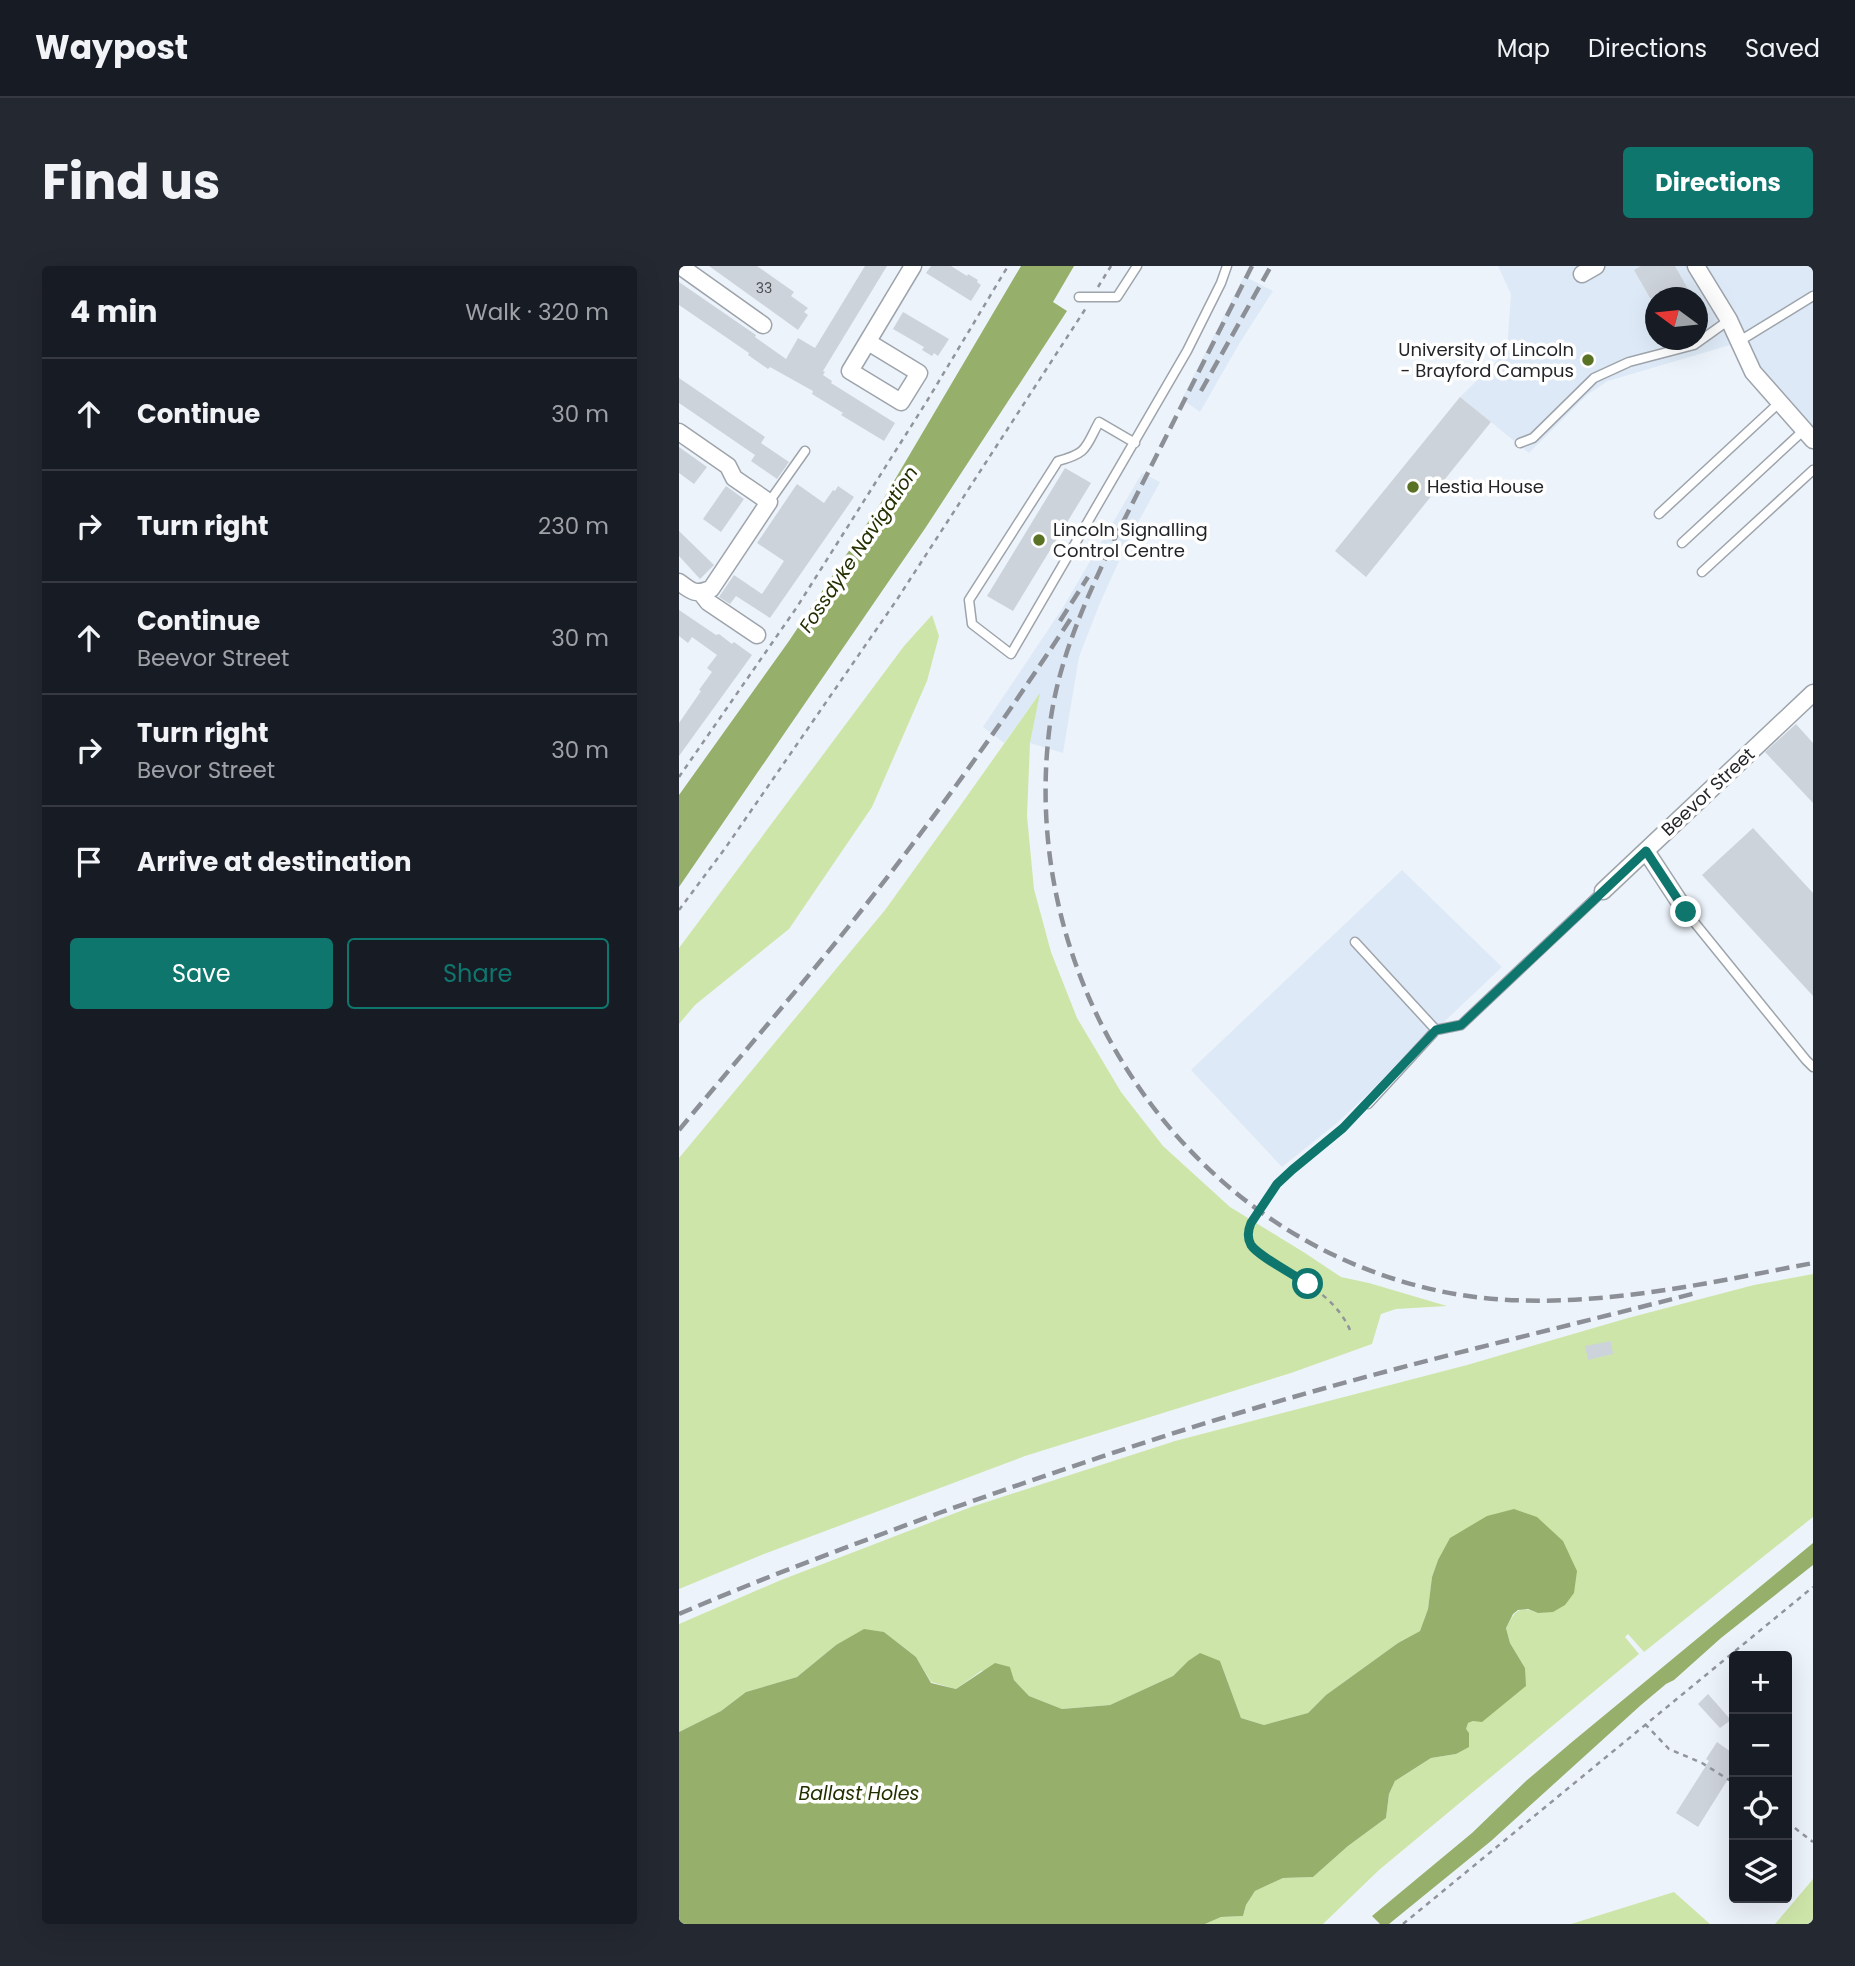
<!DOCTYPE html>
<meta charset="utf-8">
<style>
:root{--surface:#171b24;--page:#242831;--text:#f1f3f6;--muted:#9ea1a6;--line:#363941;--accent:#0f766e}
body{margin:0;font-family:Poppins,sans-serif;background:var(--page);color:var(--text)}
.controls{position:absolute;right:21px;bottom:21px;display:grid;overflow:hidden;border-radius:7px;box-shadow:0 7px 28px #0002}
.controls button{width:63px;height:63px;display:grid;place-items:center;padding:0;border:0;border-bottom:2px solid var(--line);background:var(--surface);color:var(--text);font:35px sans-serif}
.compass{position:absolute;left:966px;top:21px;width:63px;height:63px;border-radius:50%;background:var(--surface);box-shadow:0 7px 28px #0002;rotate:285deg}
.stop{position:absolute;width:21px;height:21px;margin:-16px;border:5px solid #0f766e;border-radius:50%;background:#fff}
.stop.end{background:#0f766e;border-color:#fff;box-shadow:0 2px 7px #0008}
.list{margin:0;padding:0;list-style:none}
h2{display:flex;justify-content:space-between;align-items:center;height:91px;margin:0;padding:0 28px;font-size:30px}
h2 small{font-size:23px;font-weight:400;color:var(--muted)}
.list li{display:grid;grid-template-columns:46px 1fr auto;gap:21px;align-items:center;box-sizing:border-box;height:112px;padding:0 28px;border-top:2px solid var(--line)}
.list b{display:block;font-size:26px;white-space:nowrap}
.list p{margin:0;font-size:23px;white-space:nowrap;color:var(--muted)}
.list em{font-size:23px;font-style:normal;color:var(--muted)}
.actions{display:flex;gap:14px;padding:21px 28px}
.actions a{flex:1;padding:16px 0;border:2px solid var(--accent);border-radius:7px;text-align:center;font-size:24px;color:var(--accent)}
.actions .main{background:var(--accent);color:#fff}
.icon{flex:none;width:38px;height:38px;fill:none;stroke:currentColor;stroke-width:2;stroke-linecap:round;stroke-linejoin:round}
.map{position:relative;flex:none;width:1134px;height:1658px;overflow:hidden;border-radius:7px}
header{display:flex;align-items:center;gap:42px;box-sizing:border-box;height:98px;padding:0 35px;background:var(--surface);border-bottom:2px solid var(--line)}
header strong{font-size:33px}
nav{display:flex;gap:38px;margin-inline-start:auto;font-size:24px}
.intro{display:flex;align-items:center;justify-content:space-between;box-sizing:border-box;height:168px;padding:0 42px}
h1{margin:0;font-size:49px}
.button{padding:18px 32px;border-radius:7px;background:var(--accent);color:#fff;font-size:24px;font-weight:700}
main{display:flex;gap:42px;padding:0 42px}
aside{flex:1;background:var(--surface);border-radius:7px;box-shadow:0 7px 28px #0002}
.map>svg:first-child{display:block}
.built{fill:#dde9f6;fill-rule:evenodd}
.green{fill:#cee5a9}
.water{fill:#96af6b}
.building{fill:#cdd3da}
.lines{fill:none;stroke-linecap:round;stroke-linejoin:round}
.lane-casing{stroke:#9ea4ab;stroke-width:11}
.street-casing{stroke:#9ea4ab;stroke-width:19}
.path{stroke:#91959b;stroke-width:2.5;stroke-dasharray:5 5;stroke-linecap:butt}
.lane{stroke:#fff;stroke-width:8}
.street{stroke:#fff;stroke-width:16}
.rail{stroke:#8c9096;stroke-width:4.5;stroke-dasharray:14 7;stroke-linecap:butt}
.route{stroke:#0f766e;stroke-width:9}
.poi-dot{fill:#597224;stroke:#fff;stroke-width:2.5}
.labels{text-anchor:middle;stroke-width:7;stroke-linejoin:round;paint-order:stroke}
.number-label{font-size:14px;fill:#4e5054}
.poi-label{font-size:18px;fill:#232528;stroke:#fff;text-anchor:start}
.street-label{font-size:18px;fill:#232528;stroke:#fff}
.water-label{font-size:19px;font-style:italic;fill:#223000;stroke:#fff}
</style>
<header>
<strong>Waypost</strong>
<nav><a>Map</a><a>Directions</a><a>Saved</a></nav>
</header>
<div class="intro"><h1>Find us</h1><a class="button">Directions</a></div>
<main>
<aside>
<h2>4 min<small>Walk · 320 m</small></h2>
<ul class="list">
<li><svg class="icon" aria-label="ahead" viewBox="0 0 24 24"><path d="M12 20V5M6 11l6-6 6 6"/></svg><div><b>Continue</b></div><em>30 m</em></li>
<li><svg class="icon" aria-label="right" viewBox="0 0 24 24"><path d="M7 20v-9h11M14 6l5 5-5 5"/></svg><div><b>Turn right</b></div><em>230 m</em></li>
<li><svg class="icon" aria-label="ahead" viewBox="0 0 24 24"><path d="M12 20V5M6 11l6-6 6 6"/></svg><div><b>Continue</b><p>Beevor Street</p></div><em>30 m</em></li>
<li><svg class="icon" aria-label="right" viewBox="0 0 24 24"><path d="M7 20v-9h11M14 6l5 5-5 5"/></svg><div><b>Turn right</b><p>Bevor Street</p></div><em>30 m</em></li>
<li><svg class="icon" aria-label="arrive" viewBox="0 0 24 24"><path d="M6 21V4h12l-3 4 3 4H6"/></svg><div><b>Arrive at destination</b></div></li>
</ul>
<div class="actions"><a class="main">Save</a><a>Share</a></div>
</aside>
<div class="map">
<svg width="1134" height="1658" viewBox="0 0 1134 1658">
<rect width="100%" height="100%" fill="#edf3fb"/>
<path class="built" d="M819,0H1134V174L1058,77L929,115L908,129L850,187L781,131L828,85L832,28ZM976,32H1018V74H976Z
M565,10L594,25L560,78L521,146L503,133Z
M463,207L481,216L449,275L421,337L400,391L384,487L351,477L360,429L325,477L304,461L383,343Z
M723,604L823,701L658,857L603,901L512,804Z"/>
<path class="green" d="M253,349L260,370L248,415L193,541L110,663L16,739L0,758V682L225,380Z
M361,427L351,477L348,550L355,623L372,686L398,752L442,826L484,880L551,941L626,987L662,1011L690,1017L768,1040L717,1043L702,1048L693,1078L612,1107L346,1190L85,1288L0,1323V892L206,644L281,540Z
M1134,1008V1251L965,1386L949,1368L946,1371L960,1388L700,1604L644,1658H526L542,1651L564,1650L567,1639L576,1625L604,1612L634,1611L669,1580L707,1552L710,1528L716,1515L752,1492L777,1488L789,1457L794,1455L846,1402L831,1377L827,1362C836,1345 839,1339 859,1347L759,1294L753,1311L749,1343L741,1365L719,1377L647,1429L629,1447L585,1459L562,1452L541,1395H509L494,1410L431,1439L383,1443L350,1430L335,1414L331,1401L302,1405L277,1423L252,1416L237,1391L205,1366L157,1379L118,1411L67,1426L42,1445L0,1466V1358L102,1314L292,1241L496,1175L788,1099L949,1052L1075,1019Z
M1134,1613V1658H1096Z
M995,1626L1031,1658H892Z"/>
<path class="water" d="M342,0H395L374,36L388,45L247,261L0,621V529L110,375L205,232Z
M835,1243L858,1251L884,1275L898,1305L895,1327L886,1339L874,1346L859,1347L849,1343L839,1344L834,1348L827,1362L831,1377L846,1402L847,1420L803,1456L794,1455L789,1457L787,1463L790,1467V1481L777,1488L752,1492L716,1515L710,1528L707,1552L669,1580L634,1611L604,1612L576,1625L567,1639L564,1650L542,1651L526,1658H0V1466L42,1445L67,1426L118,1411L157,1379L185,1363L205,1366L237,1391L252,1417L277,1423L316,1397L331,1401L335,1414L350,1430L383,1443L431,1439L494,1410L509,1395L521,1387L541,1395L562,1452L585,1459L629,1447L647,1429L719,1377L741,1365L749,1343L753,1311L759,1294L771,1272L808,1250Z
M1134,1277V1299L1042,1372L995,1414L987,1418L962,1439L812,1575L710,1658H701L693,1650L793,1567L847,1515L893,1476Z"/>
<path class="building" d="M30,0H78L115,26L112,30L129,42L125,46L129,49L119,64Z
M186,0H208L144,105L146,106L144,109L153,115L152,117L216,157L205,175L162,149L164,147L133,128L134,125L91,101L89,103L69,89L70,87L0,39V16L77,69L76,71L107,93L119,72L136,82Z
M252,0H272L288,10L289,8L299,14L298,16L302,19L292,35L247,7Z
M962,0H996L1014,32H971L955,4Z
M224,46L270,73L259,90L255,87L253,90L243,84L245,81L214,63Z
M0,112L86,171L82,177L110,196L98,213L72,195L76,189L0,137Z
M781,131L812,156L687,311L656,285Z
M0,181L28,201L15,218L0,207Z
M386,202L412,217L334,345L308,330Z
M118,218L145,237L154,224L156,225L159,220L175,231L91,352L57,330L51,338L40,331L55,309L83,328L105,295L78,277Z
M47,220L65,233L42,266L24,253Z
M0,265L35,299L21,313L0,290Z
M0,344L37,369L40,368L53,378L55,376L73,389L0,490V457L22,425L20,424L33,406L28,402L38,389L13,371L9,377L0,370Z
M1117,458L1134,477V537L1086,486Z
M1074,562L1134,627V730L1023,609Z
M932,1075L934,1088L909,1094L906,1080Z
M1029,1428L1052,1454L1041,1462L1019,1438Z
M1038,1476L1055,1488V1512L1051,1510L1019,1561L997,1547L1030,1495L1027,1493Z"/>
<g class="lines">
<g class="lane-casing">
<path id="lane" d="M400,31H438L458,0
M1059,76L1134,30
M456,177L420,156C406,182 409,187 379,195L290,334L293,358L332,388L508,85L542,17L548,0
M841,177L854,172L915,112L950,96L1015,79L1050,54
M90,236L126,185
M980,248L1101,136
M1003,277L1125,164
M1023,306L1134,204
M1007,646L1127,794L1134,801
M676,676L757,764
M689,838L757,764L782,759L924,625"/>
</g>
<g class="street-casing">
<path id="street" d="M1,0L84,59
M1017,0L1050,54L1074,106L1134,174
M903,8L917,0
M189,76L240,107L222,136L171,105L234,0
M0,166L49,200L55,212L90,236L32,323C16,329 13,326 0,316
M22,327L29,336L78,369
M967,585L1007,646
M924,625L1134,427"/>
</g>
<path class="path" d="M419,21L432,0
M0,511L118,341L248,135L329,0
M0,644L47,581L217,335L407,42
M671,1064C653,1023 607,1008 574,982C553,948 623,897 646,878C658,868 670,856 682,845
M966,1458L990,1483L1023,1497L1055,1517
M1108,1556L1134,1576
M724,1658L1134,1321"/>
<use href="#lane" class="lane"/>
<use href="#street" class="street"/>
<path class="rail" d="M573,0L437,270C408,331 380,391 371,458C336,720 512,981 776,1028C893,1048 1019,1019 1134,997
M522,125L592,0
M381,355L409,311
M0,864C58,794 117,726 174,655C252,557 326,454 394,349
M0,1348C86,1311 173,1279 260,1247C383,1203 507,1161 632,1126C760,1090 889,1060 1017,1027"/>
</g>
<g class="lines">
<path class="route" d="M629,1018C616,1009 579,990 572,979C568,972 569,964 572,957L598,918L613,904L664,862L757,764L782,759L967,585L1007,646"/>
</g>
<g class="poi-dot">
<circle cx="909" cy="94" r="7"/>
<circle cx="734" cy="221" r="7"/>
<circle cx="360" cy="274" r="7"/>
</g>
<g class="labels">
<g class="number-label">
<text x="85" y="27">33</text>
</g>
<g class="poi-label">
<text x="895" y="90" text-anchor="end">University of Lincoln<tspan x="895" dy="21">- Brayford Campus</tspan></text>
<text x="748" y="227">Hestia House</text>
<text x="374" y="270">Lincoln Signalling<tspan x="374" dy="21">Control Centre</tspan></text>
</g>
<g class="street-label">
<text transform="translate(1029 526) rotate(-43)" y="6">Beevor Street</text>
</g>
<g class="water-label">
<text transform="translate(179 283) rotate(-56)" y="7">Fossdyke Navigation</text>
<text x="180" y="1534">Ballast Holes</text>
</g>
</g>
</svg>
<div class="controls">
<button>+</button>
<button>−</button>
<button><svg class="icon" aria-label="locate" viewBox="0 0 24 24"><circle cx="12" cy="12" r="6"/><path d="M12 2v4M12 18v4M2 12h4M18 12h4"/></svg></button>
<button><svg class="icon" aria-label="layers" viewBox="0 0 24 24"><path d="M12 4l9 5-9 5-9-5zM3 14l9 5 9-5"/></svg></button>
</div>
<svg class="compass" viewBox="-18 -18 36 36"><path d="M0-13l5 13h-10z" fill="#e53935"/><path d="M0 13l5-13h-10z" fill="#9ea1a6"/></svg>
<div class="stop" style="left:629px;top:1018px"></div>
<div class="stop end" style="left:1007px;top:646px"></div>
</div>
</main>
